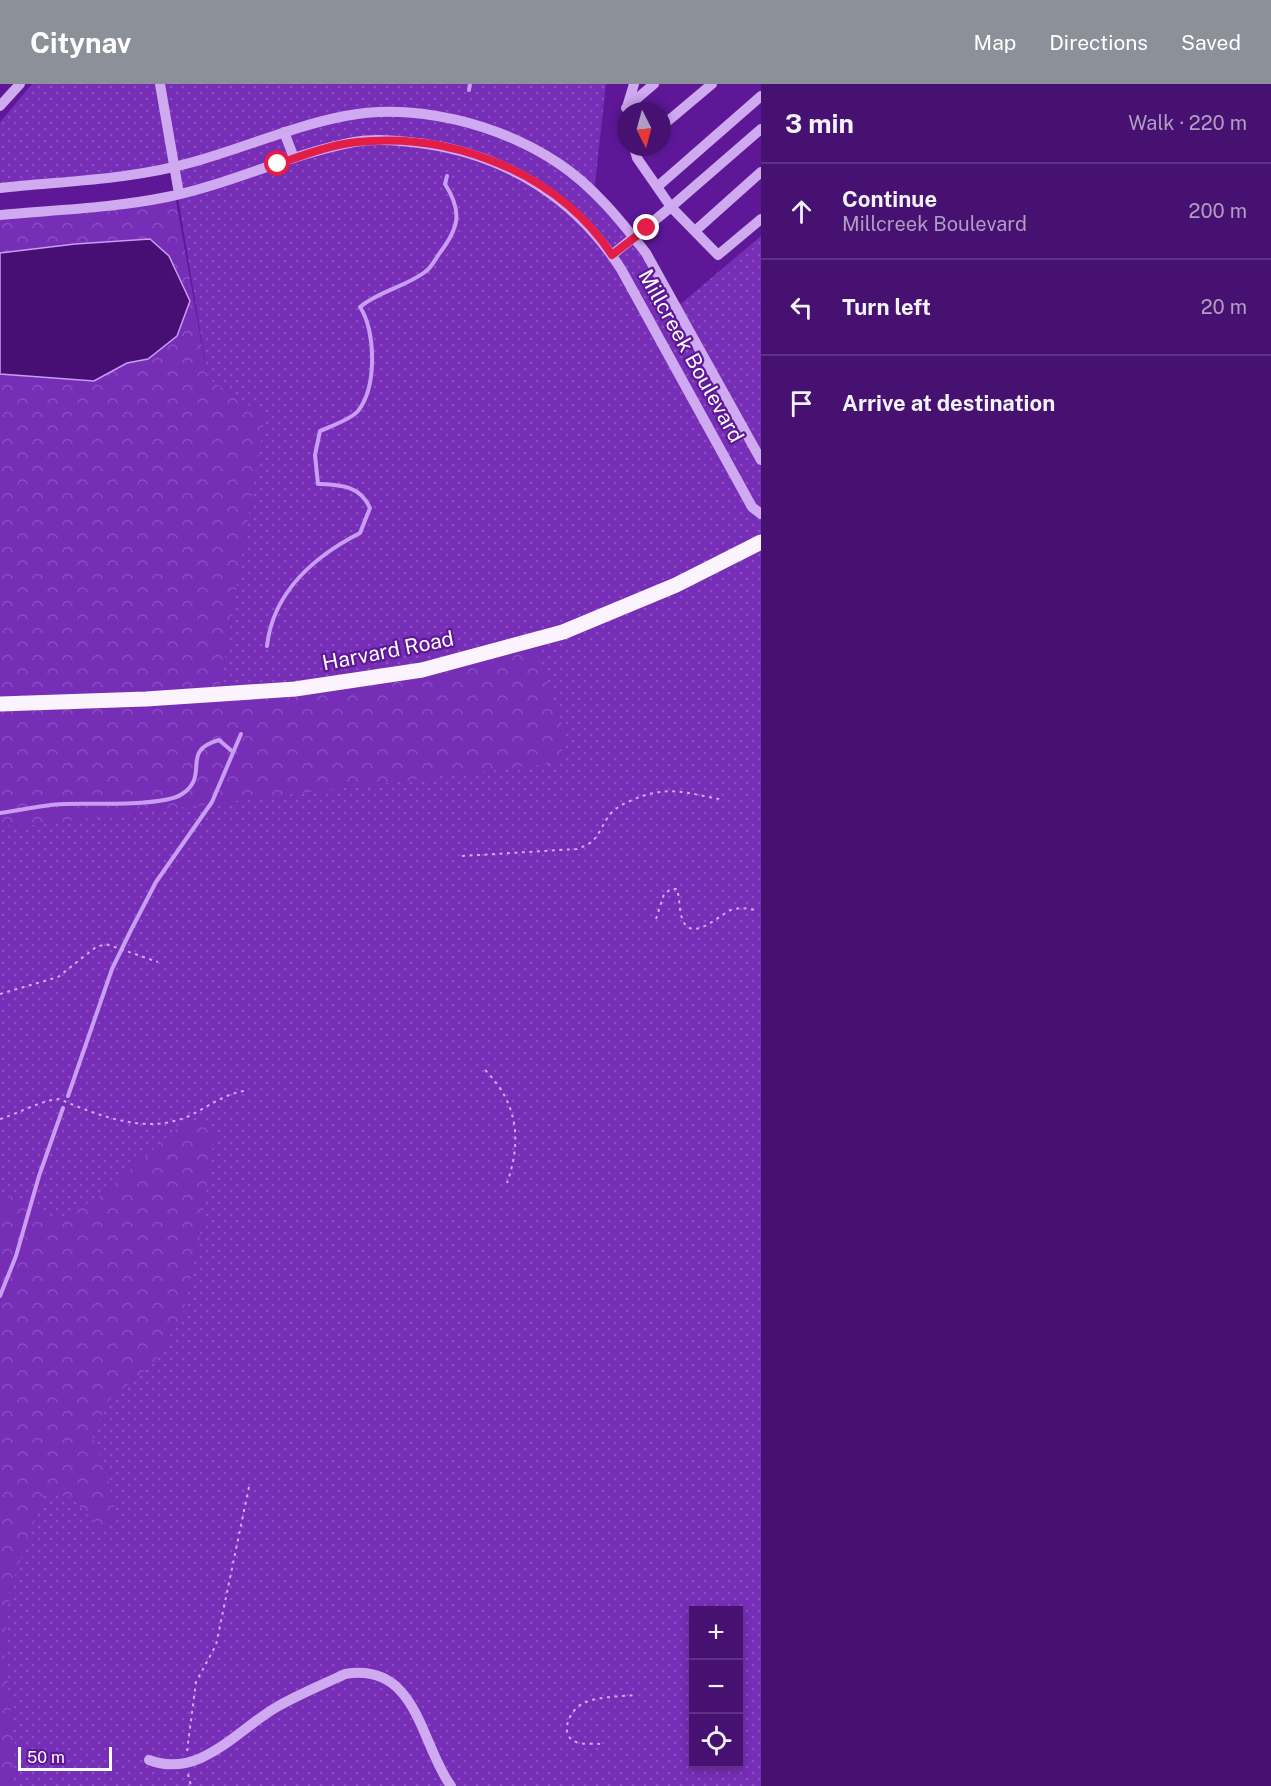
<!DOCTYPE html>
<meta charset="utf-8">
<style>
:root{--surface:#461171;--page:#4d1a76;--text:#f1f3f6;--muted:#b09dc3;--line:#5e3184;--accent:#8c9099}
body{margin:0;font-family:"Public Sans",sans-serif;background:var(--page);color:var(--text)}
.controls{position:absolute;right:18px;bottom:18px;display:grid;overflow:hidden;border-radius:0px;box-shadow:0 3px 9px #0003}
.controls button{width:54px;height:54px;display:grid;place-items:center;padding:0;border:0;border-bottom:2px solid var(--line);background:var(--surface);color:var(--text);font:30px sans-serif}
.compass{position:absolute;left:617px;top:18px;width:54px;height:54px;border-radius:50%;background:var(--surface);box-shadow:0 3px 9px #0003;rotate:174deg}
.scale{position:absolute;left:18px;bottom:15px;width:94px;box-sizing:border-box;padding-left:6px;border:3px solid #fff;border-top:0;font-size:16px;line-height:21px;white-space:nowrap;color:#fff;-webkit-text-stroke:4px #5d1797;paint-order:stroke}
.stop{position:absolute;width:18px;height:18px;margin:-14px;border:4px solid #e11d48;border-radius:50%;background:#fff}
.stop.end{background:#e11d48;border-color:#fff;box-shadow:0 2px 6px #0008}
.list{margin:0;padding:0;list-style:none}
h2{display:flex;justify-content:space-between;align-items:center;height:78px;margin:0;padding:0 24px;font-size:26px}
h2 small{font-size:20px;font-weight:400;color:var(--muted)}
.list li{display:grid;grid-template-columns:39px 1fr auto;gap:18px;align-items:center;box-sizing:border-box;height:96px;padding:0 24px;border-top:2px solid var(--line)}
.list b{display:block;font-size:22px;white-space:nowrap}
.list p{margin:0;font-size:20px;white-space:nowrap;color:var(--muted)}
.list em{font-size:20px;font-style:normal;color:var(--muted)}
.icon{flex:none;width:33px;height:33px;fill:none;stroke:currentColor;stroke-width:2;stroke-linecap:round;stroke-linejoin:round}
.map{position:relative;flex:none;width:761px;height:1702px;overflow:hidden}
header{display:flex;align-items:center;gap:36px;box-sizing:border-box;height:84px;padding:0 30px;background:var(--accent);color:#fff}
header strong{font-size:28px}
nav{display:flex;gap:33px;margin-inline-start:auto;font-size:21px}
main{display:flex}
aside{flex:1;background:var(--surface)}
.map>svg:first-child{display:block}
.green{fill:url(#green-dots);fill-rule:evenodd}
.forest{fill:url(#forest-crowns)}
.water{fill:#470f74;stroke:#c99df3;stroke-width:1.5}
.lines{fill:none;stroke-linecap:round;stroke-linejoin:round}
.stream{stroke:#c99df3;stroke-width:4}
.path{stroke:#d0aaf1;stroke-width:2;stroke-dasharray:3 4.5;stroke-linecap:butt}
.minor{stroke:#d0aaf1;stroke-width:10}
.major{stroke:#fbf4ff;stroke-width:15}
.route{stroke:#e11d48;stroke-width:8}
.labels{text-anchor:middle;stroke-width:4.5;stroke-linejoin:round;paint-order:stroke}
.street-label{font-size:21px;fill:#fff;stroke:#5d1797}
</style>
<header>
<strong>Citynav</strong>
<nav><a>Map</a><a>Directions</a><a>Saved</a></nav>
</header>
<main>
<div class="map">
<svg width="761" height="1702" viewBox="0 0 761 1702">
<defs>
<pattern id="green-dots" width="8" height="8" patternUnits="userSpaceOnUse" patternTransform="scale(1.5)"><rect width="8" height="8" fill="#762eb6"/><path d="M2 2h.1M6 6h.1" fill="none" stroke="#8b4dc1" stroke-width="1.8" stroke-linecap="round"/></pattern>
<pattern id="forest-crowns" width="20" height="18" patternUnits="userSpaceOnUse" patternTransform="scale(1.5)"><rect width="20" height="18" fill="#762eb6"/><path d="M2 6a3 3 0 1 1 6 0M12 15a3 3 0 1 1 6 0" fill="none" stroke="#8b4dc1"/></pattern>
</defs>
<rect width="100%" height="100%" fill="#5d1797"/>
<path class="green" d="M32,0H606L594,109L624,141L677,223L761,152V1702H0V658L422,586L219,610L264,332L208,295L173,83L0,104V38ZM694,1526H738V1680H694Z"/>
<path class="forest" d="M175,111L208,295L265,332L219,610L295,605L532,557L562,639V678L25,742L0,741V290L94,297L127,279L148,275L150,155L75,160L0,169V131Z
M197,1037L215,1048L199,1158L183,1230L153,1280L109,1316L92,1351L107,1391L117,1436L102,1447L72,1414L45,1407L10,1505L4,1566L15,1664L12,1702H0V1118L13,1111L59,1136L103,1110L177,1044Z"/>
<path class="water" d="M150,155L169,172L190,217L177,252L148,275L127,279L94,297L0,290V169L75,160Z"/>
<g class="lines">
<path class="stream" d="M469,6L470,0
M267,562C273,508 315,472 360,449L370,424C360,401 340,401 318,400L315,371L320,347C331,342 350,336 358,327C377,303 376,247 360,223C379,207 405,203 425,188C431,184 435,176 439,170C459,144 463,128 445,100L447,92
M0,729C21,726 42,721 64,720C89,719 163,723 182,710C211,691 179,667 219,656L233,668
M68,1012L112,885L131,846L156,798L212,718L241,650
M0,1212L16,1172L39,1092L63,1024"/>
<path class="path" d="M462,772L577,765C598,758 597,750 608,733C613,726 622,720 630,717C668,700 685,709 724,716
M656,835L664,810L671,805H677C680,815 679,828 683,837C693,858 719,831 731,826C741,823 748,824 758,827
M0,910L58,893L96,863L106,860L158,878
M485,986C518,1019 522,1057 507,1099
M0,1035C20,1029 39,1017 59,1015C100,1032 146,1051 189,1032C208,1023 224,1010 244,1007
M600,1660C593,1659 583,1661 576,1658C558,1651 570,1626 582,1620C597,1612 618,1613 634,1611
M187,1667L196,1598L216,1561L249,1403
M188,1690L191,1702"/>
<path class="minor" d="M160,0L179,110
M0,22L20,0
M627,23L634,0
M626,24L654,0
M662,42L712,0
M284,48L294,74
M634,63L637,74L671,123L761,45
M657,103L761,12
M0,104C64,97 131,96 193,78C244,64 293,42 345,32C415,18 499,40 558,79C593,102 621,137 646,169L761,376
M0,131C55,126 113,124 167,113C231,100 290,70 354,58C377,54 403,57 426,60C508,72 576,115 621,185L752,423L761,430
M695,147L761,88
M612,171L671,123L718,171L761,135
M149,1676C199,1695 235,1648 275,1624C297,1611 322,1601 345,1590C418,1578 420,1660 451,1702"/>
<path class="major" d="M0,620L146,615L295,605L422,586L563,548L676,501L761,458"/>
</g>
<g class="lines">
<path class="route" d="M278,80C303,71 330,61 357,58C453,48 558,89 612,171L647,144"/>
</g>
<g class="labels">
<g class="street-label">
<text transform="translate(691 272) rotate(61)" y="7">Millcreek Boulevard</text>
<text transform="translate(388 567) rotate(-11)" y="7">Harvard Road</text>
</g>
</g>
</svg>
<div class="controls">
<button>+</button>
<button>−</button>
<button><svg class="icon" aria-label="locate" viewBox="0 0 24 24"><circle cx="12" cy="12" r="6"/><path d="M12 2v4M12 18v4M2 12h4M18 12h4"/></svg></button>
</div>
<svg class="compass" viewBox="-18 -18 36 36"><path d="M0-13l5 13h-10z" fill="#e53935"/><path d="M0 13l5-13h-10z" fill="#b09dc3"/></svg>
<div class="scale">50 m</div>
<div class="stop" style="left:278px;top:80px"></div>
<div class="stop end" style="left:647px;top:144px"></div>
</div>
<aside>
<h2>3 min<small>Walk · 220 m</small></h2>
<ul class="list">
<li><svg class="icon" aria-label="ahead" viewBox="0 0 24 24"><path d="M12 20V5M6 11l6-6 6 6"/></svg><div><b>Continue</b><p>Millcreek Boulevard</p></div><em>200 m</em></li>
<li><svg class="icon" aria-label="left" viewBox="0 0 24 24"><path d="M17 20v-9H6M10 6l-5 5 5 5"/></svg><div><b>Turn left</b></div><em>20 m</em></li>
<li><svg class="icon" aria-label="arrive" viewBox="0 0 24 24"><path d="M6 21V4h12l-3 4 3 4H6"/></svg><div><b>Arrive at destination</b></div></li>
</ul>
</aside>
</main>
